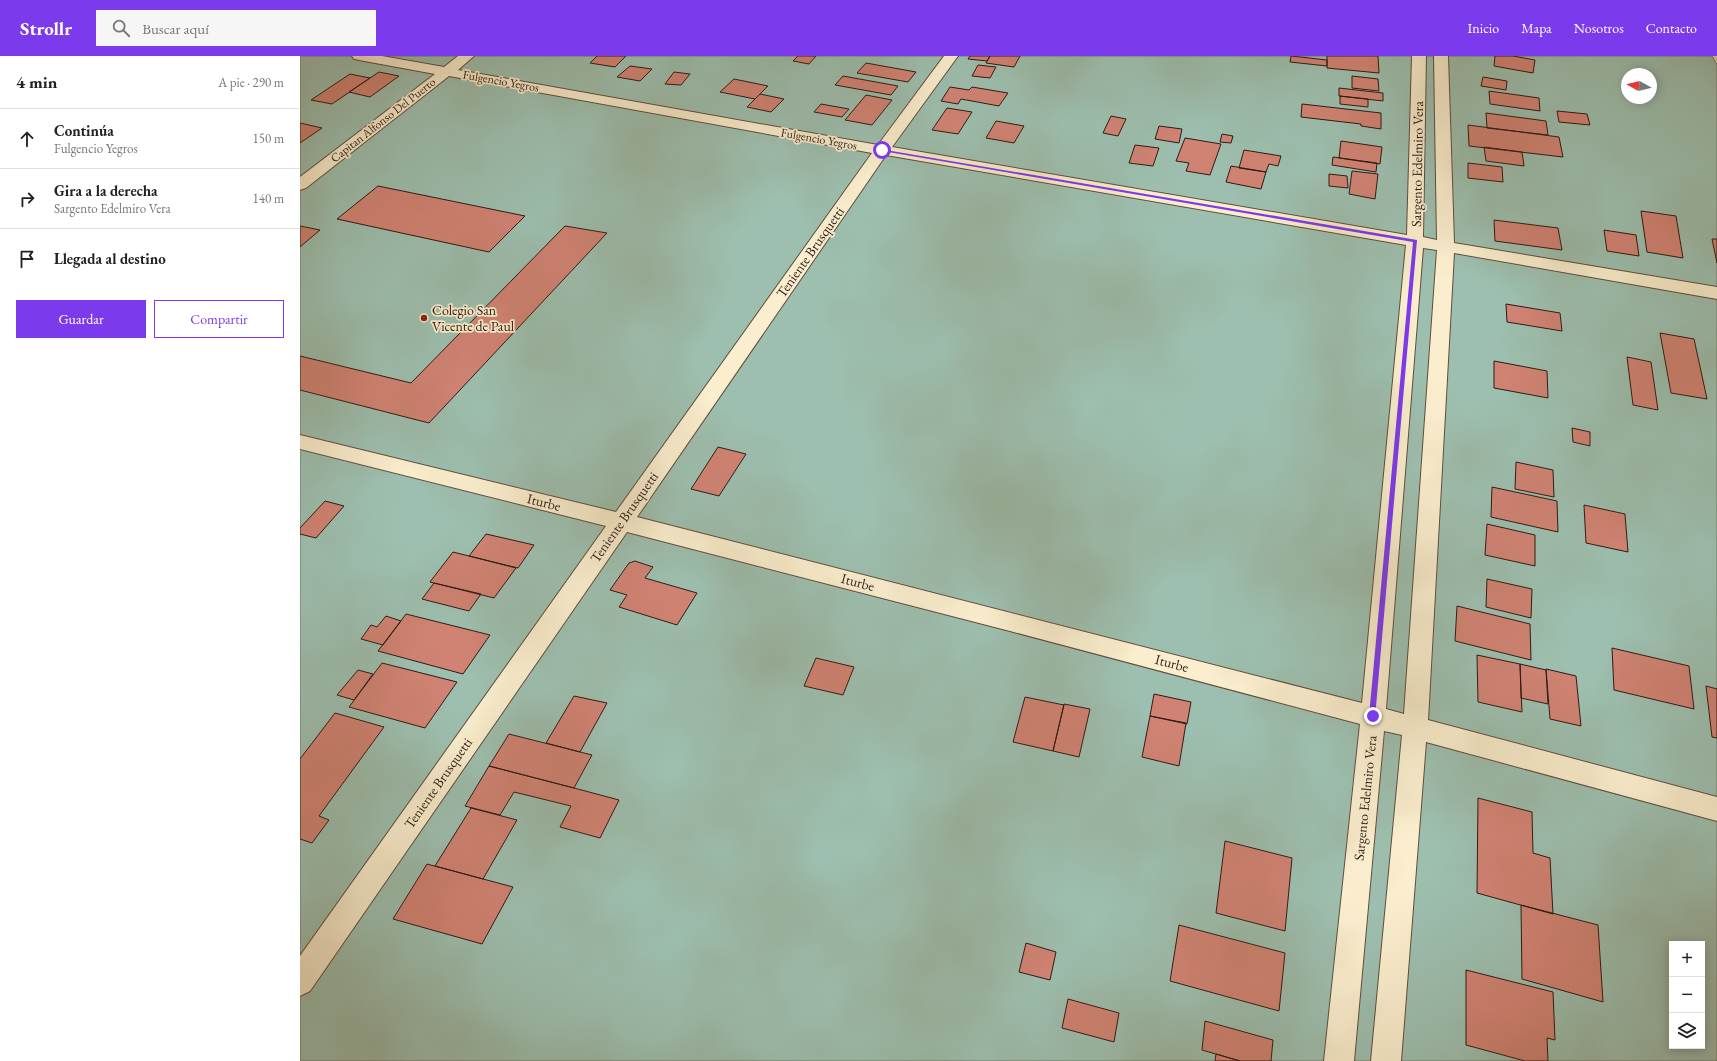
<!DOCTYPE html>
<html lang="es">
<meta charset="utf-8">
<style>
:root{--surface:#fff;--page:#f6f6f6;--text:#222;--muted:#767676;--line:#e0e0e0;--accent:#7c3aed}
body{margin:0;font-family:"EB Garamond",serif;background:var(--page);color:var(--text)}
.controls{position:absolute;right:12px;bottom:12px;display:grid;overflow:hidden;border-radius:0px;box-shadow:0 2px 10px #0003}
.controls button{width:36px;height:36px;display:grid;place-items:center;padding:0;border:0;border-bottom:1px solid var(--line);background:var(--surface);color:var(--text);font:20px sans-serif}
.compass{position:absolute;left:1321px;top:12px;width:36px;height:36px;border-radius:50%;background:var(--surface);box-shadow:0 2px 10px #0003;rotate:278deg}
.stop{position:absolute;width:12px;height:12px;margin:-9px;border:3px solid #7c3aed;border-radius:50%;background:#fff}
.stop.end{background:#7c3aed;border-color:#fff;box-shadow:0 1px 4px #0008}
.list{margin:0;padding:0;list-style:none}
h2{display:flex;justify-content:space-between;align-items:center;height:52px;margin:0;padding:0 16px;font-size:17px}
h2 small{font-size:13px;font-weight:400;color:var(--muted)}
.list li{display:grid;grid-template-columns:26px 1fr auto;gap:12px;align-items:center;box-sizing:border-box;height:60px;padding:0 16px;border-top:1px solid var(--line)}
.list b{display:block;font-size:15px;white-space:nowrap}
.list p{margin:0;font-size:13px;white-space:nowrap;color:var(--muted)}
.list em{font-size:13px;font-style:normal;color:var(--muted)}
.actions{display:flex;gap:8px;padding:12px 16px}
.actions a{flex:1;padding:9px 0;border:1px solid var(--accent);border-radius:0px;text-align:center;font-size:14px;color:var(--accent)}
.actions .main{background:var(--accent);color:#fff}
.icon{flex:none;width:22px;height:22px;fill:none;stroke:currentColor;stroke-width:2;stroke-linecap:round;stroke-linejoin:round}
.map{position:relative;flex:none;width:1417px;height:1005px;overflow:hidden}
header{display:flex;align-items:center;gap:24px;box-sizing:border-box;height:56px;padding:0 20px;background:var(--accent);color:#fff}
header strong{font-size:19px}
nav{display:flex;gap:22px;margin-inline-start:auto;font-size:14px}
.search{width:280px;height:36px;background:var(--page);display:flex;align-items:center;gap:10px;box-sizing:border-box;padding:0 14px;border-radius:0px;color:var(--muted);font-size:15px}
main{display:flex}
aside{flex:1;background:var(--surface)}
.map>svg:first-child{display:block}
.water{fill:#9dbfaf;stroke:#707d71;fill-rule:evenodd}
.building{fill:#d08374;stroke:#2d1a13}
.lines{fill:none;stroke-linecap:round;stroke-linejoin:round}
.minor-casing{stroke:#604d3b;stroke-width:2}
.minor{fill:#faeece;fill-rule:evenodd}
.route{fill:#7c3aed}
.poi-dot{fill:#8f2418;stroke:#faeece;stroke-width:1.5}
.labels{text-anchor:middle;stroke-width:3.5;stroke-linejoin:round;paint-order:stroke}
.far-street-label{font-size:12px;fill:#2d1a13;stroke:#faeece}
.street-label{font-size:14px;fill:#2d1a13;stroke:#faeece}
.poi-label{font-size:14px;fill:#2d1a13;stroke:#faeece;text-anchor:start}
</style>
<header>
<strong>Strollr</strong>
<div class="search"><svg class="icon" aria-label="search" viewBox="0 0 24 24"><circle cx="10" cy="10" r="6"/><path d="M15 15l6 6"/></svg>Buscar aquí</div>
<nav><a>Inicio</a><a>Mapa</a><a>Nosotros</a><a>Contacto</a></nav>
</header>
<main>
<aside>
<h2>4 min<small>A pie · 290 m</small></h2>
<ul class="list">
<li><svg class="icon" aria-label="ahead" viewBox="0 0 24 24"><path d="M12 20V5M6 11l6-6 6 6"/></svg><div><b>Continúa</b><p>Fulgencio Yegros</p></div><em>150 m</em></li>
<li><svg class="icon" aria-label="right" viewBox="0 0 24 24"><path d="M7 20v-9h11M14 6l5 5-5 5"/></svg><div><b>Gira a la derecha</b><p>Sargento Edelmiro Vera</p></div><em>140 m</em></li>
<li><svg class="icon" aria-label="arrive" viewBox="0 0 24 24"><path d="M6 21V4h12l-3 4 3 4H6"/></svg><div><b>Llegada al destino</b></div></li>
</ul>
<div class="actions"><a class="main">Guardar</a><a>Compartir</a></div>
</aside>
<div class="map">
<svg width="1417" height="1005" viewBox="0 0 1417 1005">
<rect width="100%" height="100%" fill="#f7e5b4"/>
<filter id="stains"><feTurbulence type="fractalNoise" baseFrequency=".005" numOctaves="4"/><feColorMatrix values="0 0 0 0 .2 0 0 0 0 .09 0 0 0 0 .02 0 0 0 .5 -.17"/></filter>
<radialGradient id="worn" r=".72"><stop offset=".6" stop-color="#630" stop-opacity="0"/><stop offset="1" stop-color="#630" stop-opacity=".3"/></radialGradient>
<path class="water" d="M0,0H1412L1417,9V1005H0ZM1327,18H1351V42H1327ZM1372,888H1402V990H1372Z"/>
<path class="building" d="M297,0H326L315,11L290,7Z
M498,0H516L509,8L493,5Z
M670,0H690L687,5L668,3Z
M690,0H720L714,11L686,7Z
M991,0L1027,4V10L990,6Z
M1027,0H1078L1079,17L1027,12Z
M1195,0H1213L1235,4L1233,17L1194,10Z
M566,7L616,16L608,26L557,17Z
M678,9L696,11L690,22L672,20Z
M330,10L352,13L340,25L317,21Z
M79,16L99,20L70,41L49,36Z
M374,16L390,18L381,29L365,28Z
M50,18L70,22L32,48L11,44Z
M543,20L598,30L591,39L535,29Z
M1052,20L1078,23L1079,35L1052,32Z
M1183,21L1207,25L1206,34L1181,30Z
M434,23L468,30L455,43L420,36Z
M650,31L669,34L672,31L708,37L699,50L661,43L658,48L641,45Z
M1039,32L1083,37V45L1039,40Z
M1189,35L1239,42L1240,55L1190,48Z
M460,38L484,43L471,56L447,51Z
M566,39L592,44L572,69L545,64Z
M1040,40L1068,43V51L1040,48Z
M521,48L549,53L542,61L514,56Z
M1002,48L1081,57V73L1061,70V68L1001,61Z
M647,52L672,56L658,78L632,74Z
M1257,55L1287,58L1290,69L1259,66Z
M1186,57L1246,65L1248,79L1187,72Z
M811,60L826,63L818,80L803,77Z
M696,65L724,70L714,87L686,82Z
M0,67L22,72L0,87Z
M1168,69L1259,81L1263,101L1169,90Z
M859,70L882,73L879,87L855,83Z
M922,78L933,80L931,87L920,86Z
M885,82L921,88L910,119L886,115L889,107L876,105Z
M1041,85L1082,91L1080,108L1039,102Z
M835,89L859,92L853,110L829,107Z
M1184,91L1222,96L1224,110L1186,105Z
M944,94L981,100L978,110L969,108L966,116L939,112Z
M1033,101L1077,107L1076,116L1032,109Z
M1168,107L1202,111L1203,126L1168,122Z
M931,110L966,116L961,133L926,126Z
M1052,115L1078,118L1075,143L1049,138Z
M1029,118L1047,120L1048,132L1029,130Z
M78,130L225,160L189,196L37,163Z
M1341,155L1376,160L1383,202L1347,196Z
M1194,164L1258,172L1262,194L1195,185Z
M0,170L20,174L0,191Z
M265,170L307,177L129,367L0,334V300L111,327Z
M1304,174L1336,179L1339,200L1307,195Z
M1412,183H1417V207Z
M1206,248L1260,257L1262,275L1207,266Z
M1360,277L1394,283L1407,343L1371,337Z
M1327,301L1351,306L1358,354L1333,349Z
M1194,305L1247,315L1248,342L1194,332Z
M1272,372L1290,376V390L1273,386Z
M418,391L446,398L419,440L391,433Z
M1216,406L1253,414L1254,441L1215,433Z
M1192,431L1257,445L1258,476L1191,461Z
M25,445L44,450L16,482L0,478V472Z
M1284,449L1325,458L1328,496L1286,487Z
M1187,468L1235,479V510L1185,499Z
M186,478L234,489L218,512L169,500Z
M153,496L169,500L216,512L194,542L130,526Z
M335,505L353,511L345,522L397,537L377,569L319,551L327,539L310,534L329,507Z
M1187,523L1232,533L1231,562L1186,551Z
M134,527L181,538L169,555L122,543Z
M1157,550L1230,568L1231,604L1155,585Z
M106,558L190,579L163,618L78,595Z
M86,560L101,565L83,589L61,583L71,569L77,571Z
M1312,592L1389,610L1394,653L1314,634Z
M1177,599L1220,608L1222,656L1178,646Z
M516,602L554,611L543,639L504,630Z
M82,607L157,626L125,672L49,651Z
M1220,608L1246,614L1248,648L1221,642Z
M1246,613L1276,620L1281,670L1250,663Z
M58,614L73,618L54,644L37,639Z
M1406,630L1417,633V682L1412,681Z
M854,638L891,646L887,668L850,660Z
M274,640L307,647L280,696L246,687Z
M725,641L764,649L753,695L713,686Z
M764,648L790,653L779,701L753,695Z
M35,657L84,671L19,760L29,764L12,787L0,783V703Z
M850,660L886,667L879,710L842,701Z
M209,678L280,696L292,699L274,732L189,710Z
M189,710L274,732L319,744L300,782L260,771L271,750L214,736L200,759L165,750Z
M1178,742L1232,756L1233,797L1250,802L1253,858L1177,837Z
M171,752L217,764L183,823L135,810Z
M925,785L992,802L985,875L916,857Z
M127,808L213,831L182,888L93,863Z
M1221,849L1298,869L1303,946L1222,923Z
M879,869L985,897L979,955L870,925Z
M726,887L756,896L750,924L719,916Z
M1166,914L1253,936L1255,984L1247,982L1248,1005H1225L1166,989Z
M768,943L819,957L814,986L762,972Z
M905,965L973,984L971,1005H940L902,994Z
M916,998L940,1005H915Z"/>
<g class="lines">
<g class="minor-casing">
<path id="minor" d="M52,0H82L144,11L158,0H174L158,14L578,89L644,0H658L592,91L1107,179L1112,0H1126L1123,181L1137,184L1134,0H1148L1154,187L1417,231V243L1154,197L1128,664L1417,741V765L1126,686L1101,1005H1071L1102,679L1084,675L1054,1005H1024L1060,668L710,575L327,476L10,935L0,940V900L306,470L0,393V379L316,456L572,97L149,20L6,132L0,134V121L135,18L59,4L54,3ZM586,99L1106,189L1062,647L337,461ZM1123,192L1137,194L1104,658L1086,653Z"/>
</g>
<use href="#minor" class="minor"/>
</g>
<path class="route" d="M580,93L1117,184L1075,662H1070L1069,660L1113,186L582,95Z"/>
<circle class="poi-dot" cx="124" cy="262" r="4"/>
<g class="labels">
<g class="far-street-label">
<text transform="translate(201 25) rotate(10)" y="4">Fulgencio Yegros</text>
<text transform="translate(83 64) rotate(-38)" y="4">Capitan Alfonso Del Puerto</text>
<text transform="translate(519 83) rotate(10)" y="4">Fulgencio Yegros</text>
</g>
<g class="street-label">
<text transform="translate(1117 108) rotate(-89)" y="5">Sargento Edelmiro Vera</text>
<text transform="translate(510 196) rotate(-55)" y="5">Teniente Brusquetti</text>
<text transform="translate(244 446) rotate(14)" y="5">Iturbe</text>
<text transform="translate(324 461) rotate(-55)" y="5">Teniente Brusquetti</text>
<text transform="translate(558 526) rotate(15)" y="5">Iturbe</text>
<text transform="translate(872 607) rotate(15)" y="5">Iturbe</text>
<text transform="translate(138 727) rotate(-55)" y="5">Teniente Brusquetti</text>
<text transform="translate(1065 742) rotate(-84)" y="5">Sargento Edelmiro Vera</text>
</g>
<g class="poi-label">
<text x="132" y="259">Colegio San<tspan x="132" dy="16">Vicente de Paul</tspan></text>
</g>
</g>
<rect width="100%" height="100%" filter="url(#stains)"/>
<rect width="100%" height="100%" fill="url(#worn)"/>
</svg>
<div class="controls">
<button>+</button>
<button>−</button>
<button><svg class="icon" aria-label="layers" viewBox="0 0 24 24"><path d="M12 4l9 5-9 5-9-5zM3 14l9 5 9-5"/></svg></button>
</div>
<svg class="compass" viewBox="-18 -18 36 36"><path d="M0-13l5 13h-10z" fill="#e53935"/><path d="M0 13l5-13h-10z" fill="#767676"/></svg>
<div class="stop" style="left:582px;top:94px"></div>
<div class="stop end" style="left:1073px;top:660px"></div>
</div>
</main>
